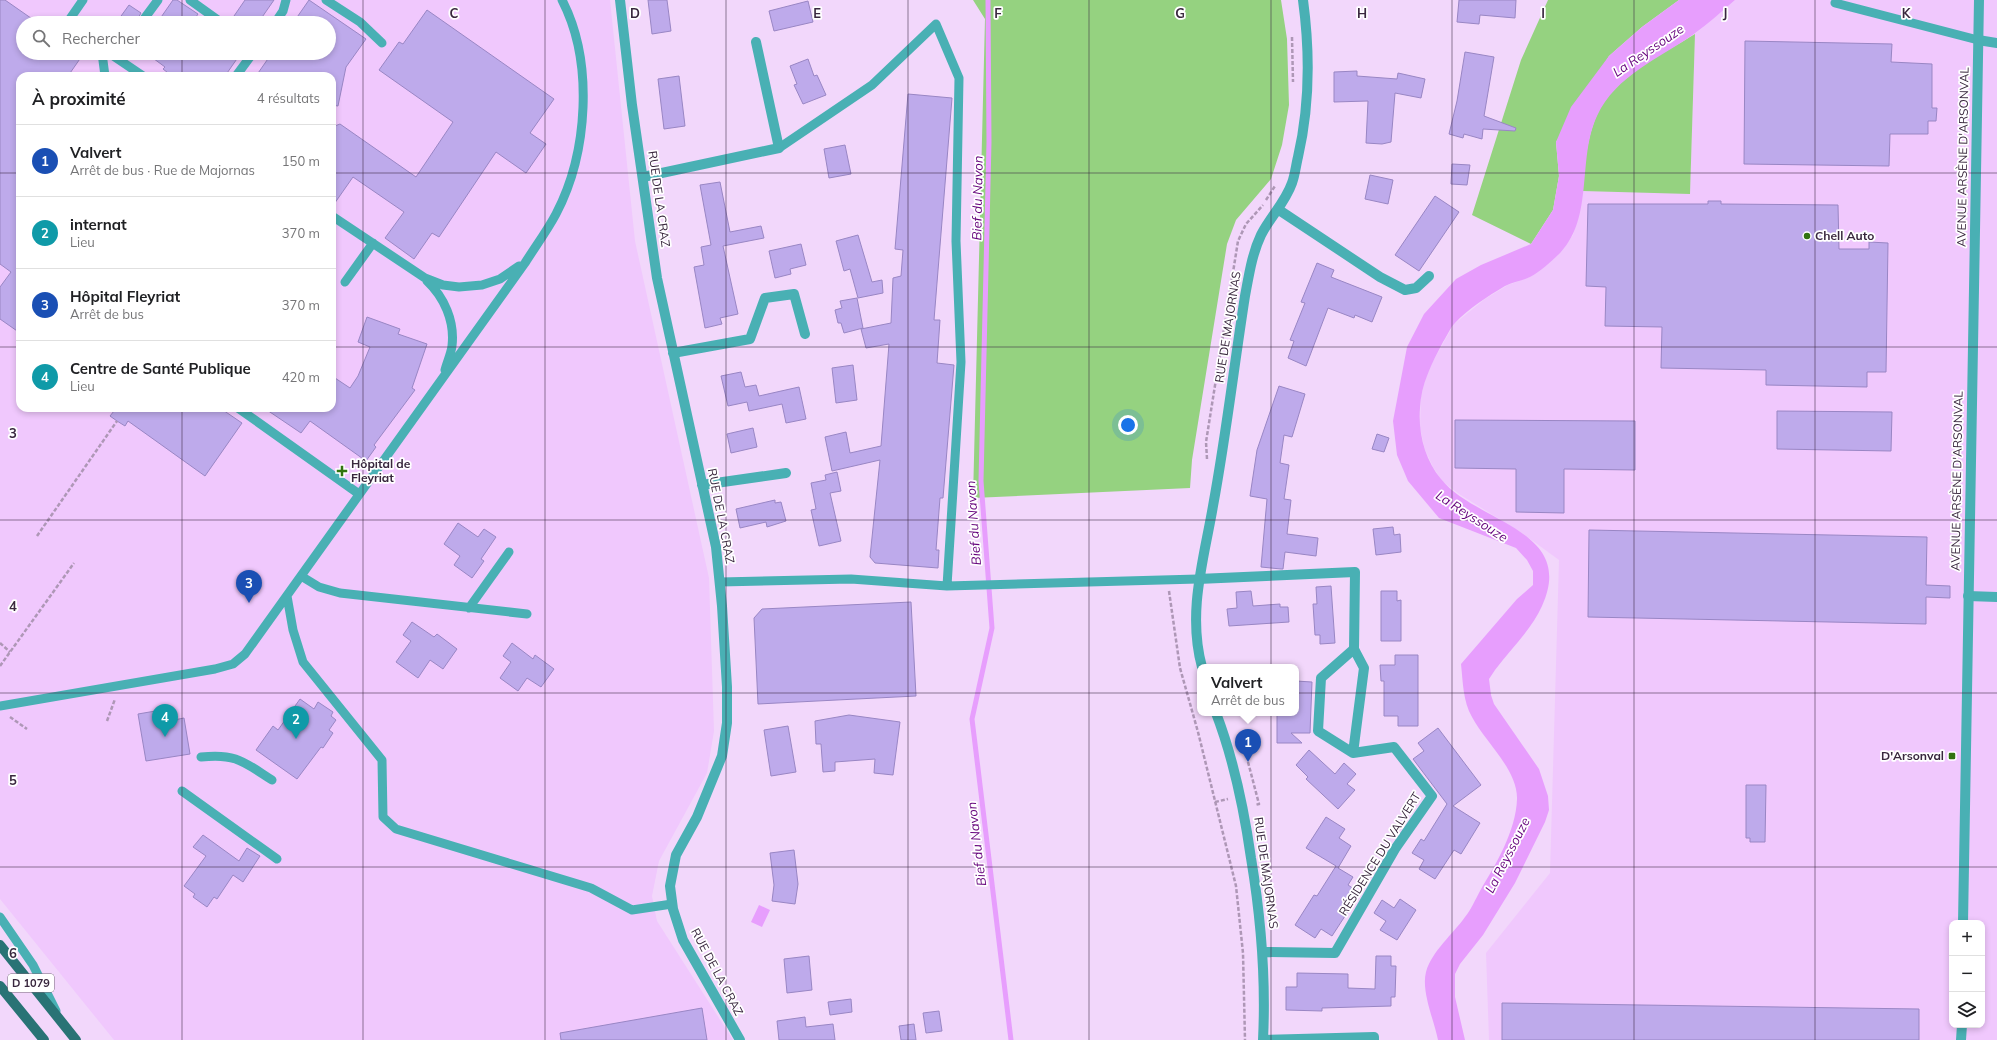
<!DOCTYPE html>
<html lang="fr">
<meta charset="utf-8">
<style>
:root{--surface:#fff;--page:#f2f2f2;--text:#202124;--muted:#757577;--line:#e0e0e0;--accent:#0f766e}
body{margin:0;font-family:Mulish,sans-serif;background:var(--page);color:var(--text)}
.controls{position:absolute;right:12px;bottom:12px;display:grid;overflow:hidden;border-radius:8px;box-shadow:0 2px 6px #0003}
.controls button{width:36px;height:36px;display:grid;place-items:center;padding:0;border:0;border-bottom:1px solid var(--line);background:var(--surface);color:var(--text);font:20px sans-serif}
.you{position:absolute;left:1128px;top:425px;width:14px;height:14px;margin:-10px;border:3px solid #fff;border-radius:50%;background:#1a73e8;box-shadow:0 0 0 6px #1a73e833}
.badge{display:grid;place-items:center;width:26px;height:26px;border-radius:50%;background:var(--accent);color:#fff;font-size:13px;font-weight:700}
.pin{position:absolute;translate:-50% -33px;filter:drop-shadow(0 1px 2px #0008)}
.pin::after{content:'';position:absolute;top:21px;width:14px;height:12px;background:inherit;clip-path:polygon(0 0,100% 0,50% 100%)}
.popup{position:absolute;left:1197px;top:664px;width:102px;height:52px;box-sizing:border-box;display:grid;place-content:center;border-radius:8px;background:var(--surface);filter:drop-shadow(0 1px 3px #0005);font-size:13px;white-space:nowrap;color:var(--muted)}
.popup b{font-size:15px;color:var(--text)}
.popup::after{content:'';position:absolute;left:50%;top:100%;margin-left:-8px;border:8px solid transparent;border-top-color:var(--surface)}
.list{margin:0;padding:0;list-style:none}
h2{display:flex;justify-content:space-between;align-items:center;height:52px;margin:0;padding:0 16px;font-size:17px}
h2 small{font-size:13px;font-weight:400;color:var(--muted)}
.list li{display:grid;grid-template-columns:26px 1fr auto;gap:12px;align-items:center;box-sizing:border-box;height:72px;padding:0 16px;border-top:1px solid var(--line)}
.list b{display:block;font-size:15px;white-space:nowrap}
.list p{margin:0;font-size:13px;white-space:nowrap;color:var(--muted)}
.list em{font-size:13px;font-style:normal;color:var(--muted)}
.icon{flex:none;width:22px;height:22px;fill:none;stroke:currentColor;stroke-width:2;stroke-linecap:round;stroke-linejoin:round}
.map{position:relative;flex:none;width:1997px;height:1040px;overflow:hidden}
.search{position:absolute;background:var(--surface);box-shadow:0 2px 6px #0003;left:16px;top:16px;width:320px;height:44px;display:flex;align-items:center;gap:10px;box-sizing:border-box;padding:0 14px;border-radius:22px;color:var(--muted);font-size:15px}
.panel{position:absolute;background:var(--surface);box-shadow:0 2px 6px #0003;left:16px;top:72px;width:320px;height:340px;border-radius:12px}
.map>svg:first-child{display:block}
.built{fill:#f0c8fd;fill-rule:evenodd}
.green{fill:#95d280}
.water{fill:#e79efd}
.lines{fill:none;stroke-linecap:round;stroke-linejoin:round}
.stream{stroke:#e79efd;stroke-width:5}
.building{fill:#beaaeb;stroke:#9986c4}
.path{stroke:#ae97b6;stroke-width:2.5;stroke-dasharray:4 2;stroke-linecap:butt}
.service{stroke:#49b0b4;stroke-width:9}
.minor{stroke:#49b0b4;stroke-width:10}
.tertiary{stroke:#49b0b4;stroke-width:10}
.primary{stroke:#297375;stroke-width:10}
.grid{fill:none;stroke:#39273e;stroke-width:1;stroke-opacity:0.55}
.poi-dot{fill:#31730f;stroke:#fff;stroke-width:1.5}
.labels{text-anchor:middle;stroke-width:3.5;stroke-linejoin:round;paint-order:stroke}
.shield{fill:#fff;stroke:#746878;stroke-width:1}
.shield-label{font-size:11px;font-weight:bold;fill:#39273e}
.street-label{font-size:12px;fill:#39273e;stroke:#fff}
.poi-label{font-size:12px;font-weight:bold;fill:#39273e;stroke:#fff;text-anchor:start}
.water-label{font-size:13px;font-style:italic;fill:#64007b;stroke:#fff}
.grid-label{font-size:13px;text-anchor:middle;font-weight:bold;fill:#39273e;stroke:#fff;stroke-width:3.5;stroke-linejoin:round;paint-order:stroke}
</style>
<div class="map">
<svg width="1997" height="1040" viewBox="0 0 1997 1040">
<rect width="100%" height="100%" fill="#f2d7fb"/>
<path class="built" d="M0,0H610L635,241L709,578L714,731L707,773L659,861L652,896L657,921L733,1040H114L0,899ZM23,23H329V53H23ZM20,76H332V408H20Z
M1735,0H1997V1040H1489L1486,953L1550,873L1559,560L1522,533L1459,494L1442,481L1433,467L1425,450L1420,428L1421,396L1428,370L1454,324L1485,299L1508,285L1530,277L1561,252L1573,235L1579,215L1582,191L1690,193L1695,34ZM1952,923H1982V1025H1952Z"/>
<path class="green" d="M973,0H1281L1287,39L1289,105L1282,145L1271,179L1236,220L1227,244L1192,460L1190,488L973,498L985,19Z
M1548,0H1679L1642,27L1609,56L1556,142L1559,176L1553,210L1531,244L1472,215L1521,60Z
M1695,34L1690,194L1582,191C1585,160 1588,119 1610,94C1632,68 1666,52 1695,34Z"/>
<path class="water" d="M1679,0H1735C1722,11 1708,24 1694,34C1659,59 1616,75 1597,116C1577,159 1594,216 1561,252C1553,260 1540,272 1530,277C1522,281 1513,282 1505,286C1488,296 1468,309 1455,323C1450,328 1447,336 1443,342C1432,363 1421,384 1420,408C1418,433 1425,460 1441,479C1476,523 1577,529 1542,606C1532,629 1510,650 1495,670L1489,679L1491,695L1494,704L1539,769L1548,796L1549,810L1545,822L1515,883L1483,935L1460,964L1455,974V997L1465,1040H1438C1434,1020 1421,991 1426,972C1432,951 1453,934 1465,917C1471,910 1475,900 1480,891C1496,864 1516,831 1517,799C1518,770 1485,742 1472,717C1463,701 1463,683 1461,664L1517,599L1533,585V571L1527,560L1516,548L1439,518L1408,481L1397,455L1393,421L1407,347L1424,314L1456,279L1481,265L1531,244L1553,210L1559,176L1556,142L1571,107L1609,56L1642,27Z
M759,905L770,910L762,927L751,922Z"/>
<g class="lines">
<path class="stream" d="M988,0L989,142L981,481L992,628L972,719L1011,1040"/>
</g>
<path class="building" d="M0,0H5L38,23H23V53H84L68,76H20V333L0,319V287L11,272L0,264Z
M173,0H177L198,14L192,23H157Z
M245,0H274L258,23H244L234,16Z
M309,0L366,39L346,67L338,106L332,105V76H256L272,53H329V23H293Z
M648,0H667L671,31L652,34Z
M1459,0H1516L1515,18L1480,15L1479,24L1457,22Z
M808,1L813,22L774,31L769,11Z
M129,5L141,13L135,23H116Z
M427,10L554,99L530,133L546,144L526,173L496,152L439,237L432,233L414,259L385,238L404,212L353,177L332,207V127L340,124L416,177L453,122L379,70L399,42L403,44Z
M1745,41L1892,44L1891,62L1932,64V108H1937L1936,121H1928V134H1890L1889,166L1744,164Z
M1465,52L1494,57L1484,116L1516,128L1515,131L1483,129L1482,139L1464,134L1463,138L1449,134L1457,101Z
M146,53H241L225,76H172L163,69L165,67Z
M808,59L814,76L817,75L826,95L803,104L794,85L797,84L790,66Z
M1357,71V76L1397,79L1398,73L1425,79L1421,98L1395,93L1391,142L1382,144L1366,143L1368,101L1334,102V72Z
M679,76L685,126L664,129L658,79Z
M908,94L952,98L934,320H940L937,363L954,365L943,498H940L936,550H939L938,568L875,563L870,557L880,460L832,471L825,437L846,432L850,453L881,446L889,344L866,348L861,329L891,323L893,278L901,276L903,250L895,249Z
M845,145L851,174L829,178L824,149Z
M1452,164L1470,165L1467,185L1451,184Z
M1370,175L1393,180L1388,204L1365,199Z
M720,182L730,232L761,226L764,238L723,246L738,314L720,318L722,324L705,328L694,267L704,265L701,247L711,245L700,185Z
M1435,196L1459,212L1419,271L1395,255Z
M1708,201H1721V204L1838,205L1839,249H1869V242L1888,243L1886,372H1867V387L1766,385V370L1661,368L1662,327L1605,326L1606,287L1586,286L1588,204H1708Z
M858,235L872,282L882,280L883,293L858,298L850,269L844,271L836,241Z
M801,244L806,265L790,269L791,274L775,278L769,251Z
M1317,263L1334,270L1331,277L1382,297L1372,322L1355,315L1354,318L1328,308L1306,366L1288,358L1294,341L1290,340L1305,303L1301,302Z
M857,298L863,328L844,333L841,323H838L835,310L842,308L840,301Z
M367,317L400,329L398,334L427,344L412,388L415,390L374,445L376,447L366,461L310,421L301,433L264,408H332V376L350,388L358,376L370,347L358,342Z
M853,365L857,400L836,403L832,368Z
M741,372L745,387L756,385L759,396L799,387L806,419L786,423L782,404L749,411L747,402L728,406L721,376Z
M1279,386L1305,394L1292,437L1284,435L1280,463L1289,465L1284,499L1291,500L1287,534L1318,538L1316,556L1285,552L1283,569H1281L1261,567L1267,499L1250,496L1257,450Z
M110,408H220L242,423L205,476L128,421L125,426L117,421L110,416L114,411Z
M1777,411L1892,412L1891,451L1777,449Z
M1455,420L1635,421V470L1564,469V513L1516,512V469L1455,468Z
M753,428L757,447L731,453L727,434Z
M1377,434L1389,438L1384,452L1372,449Z
M837,472L841,491L830,493L841,541L819,546L811,510L816,509L811,483L826,480L825,475Z
M775,500V503L781,502L786,521L767,527L766,522L740,528L736,509Z
M458,523L478,537L484,529L496,537L481,559L484,561L472,578L454,565L460,556L444,544Z
M1393,527L1394,535L1400,534L1401,552L1376,555L1373,529Z
M1589,530L1927,537L1926,585L1950,586V598L1926,597V624L1588,617Z
M1331,586L1335,643L1320,644V635H1315L1313,604H1317L1316,587Z
M1251,591L1253,606L1280,604V607H1288L1289,622L1229,626L1227,609L1237,608L1236,592Z
M1381,591H1397V601L1401,600V641H1381Z
M911,602L916,696L758,704L754,618L762,609Z
M412,622L434,637L437,634L457,649L443,669L430,660L418,678L396,662L411,641L403,635Z
M512,643L533,659L535,655L554,669L541,687L527,678L518,691L500,678L511,662L503,656Z
M1395,655H1418V726H1398V716H1384V681H1381L1380,665H1395Z
M1296,681L1312,682L1310,733H1291L1302,743H1277V713H1296Z
M300,699L314,709L318,702L333,712L331,716L336,720L329,730L333,733L323,748L321,747L297,779L256,750L273,726L278,730Z
M167,709L169,721L184,718L190,754L146,761L138,714Z
M849,715L900,722L893,775L874,773L875,759L835,762V771L823,772L821,744H816L815,721Z
M788,726L796,772L771,776L764,730Z
M1438,728L1481,785L1453,806L1480,823L1461,854L1454,850L1435,879L1419,869L1424,860L1412,853L1421,839L1424,841L1447,804L1413,759L1424,751L1418,743Z
M1309,750L1335,774L1344,763L1356,774L1347,784L1355,790L1338,809L1306,779L1308,777L1296,765Z
M1746,785H1766L1765,842H1750V838H1746Z
M1326,817L1345,829L1339,838L1351,846L1338,868L1353,877L1348,885L1360,893L1332,936L1321,929L1315,938L1295,925L1314,895L1317,896L1336,866L1306,848Z
M203,835L239,861L247,848L260,856L243,882L233,875L217,899L214,897L207,907L193,897L195,894L184,886L206,856L193,847Z
M794,850L798,884L795,904L772,901L774,885L770,853Z
M1400,899L1416,910L1397,940L1380,930L1386,921L1374,913L1382,900L1394,908Z
M809,956L812,990L787,993L784,959Z
M1376,956H1391V966H1396L1395,997H1391V1006L1322,1008V1011L1286,1010V987H1297V973L1348,974V988L1375,989Z
M851,999L852,1012L830,1015L828,1002Z
M1502,1003L1919,1009V1040H1502Z
M702,1008L707,1040H561L560,1033Z
M939,1011L942,1031L926,1033L923,1013Z
M805,1017L806,1027L833,1024L835,1040H779L777,1021Z
M914,1024L916,1040H901L899,1026Z"/>
<g class="lines">
<path class="path" d="M1292,37L1293,82
M1266,200L1275,186
M1207,459L1206,442L1238,241L1246,224L1263,205
M37,536L117,421
M1169,591L1180,668L1198,732L1236,886L1243,953L1245,1040
M0,643L10,652
M0,666L74,563
M10,717L27,729
M107,721L115,699
M1248,762L1259,804L1255,805
M1215,802L1228,799"/>
<path class="service" d="M190,0L222,23
M326,0L360,22L382,43
M1835,3L1978,40
M67,23L83,0
M141,23L158,0
M275,23L283,11L286,0
M102,53L105,76
M109,53L143,76
M236,76L253,53
M779,148L872,85L936,24L959,78L956,241L961,362L947,586
M332,216L425,278L443,285L459,287L482,285L500,279L519,266
M427,281C444,297 455,321 452,346C451,354 447,362 445,370
M345,282L373,243
M238,408L359,494
M301,576L319,587L340,593L527,614
M720,582L851,579L947,586L1198,579
M287,596L293,630L303,662L382,760L383,817L396,829L591,888L632,910L672,904
M469,608L509,552
M0,706L215,669L233,664L245,654L525,263C535,247 547,231 556,214C588,153 594,62 562,0
M201,757C236,753 244,762 272,780
M182,791L277,859
M0,917L33,965L56,1011"/>
<path class="minor" d="M620,0L632,105L657,278L716,547L722,606L727,687V723L722,756L697,817L676,855L670,886L673,909L683,940L740,1040
M1978,40L1997,43
M643,177L779,148L756,42
M1279,210L1380,277L1405,290L1416,288L1429,276
M673,353L750,339L765,298L794,294L805,334
M702,485L786,473
M1198,579L1355,572L1354,649L1321,678L1318,731L1353,753L1394,747L1432,796L1395,849L1335,953L1263,952
M1968,596L1997,597
M1202,667C1187,612 1204,559 1213,506C1226,436 1234,366 1245,296C1249,275 1252,254 1261,235C1270,217 1285,203 1292,183C1295,175 1296,165 1298,157C1310,105 1310,52 1303,0
M1216,713C1234,760 1244,809 1251,858C1261,918 1266,979 1263,1040
M1353,753L1364,668L1354,649
M1263,1040L1374,1037V1040"/>
<path class="tertiary" d="M1963,923L1979,0
M1961,1040L1962,1025"/>
<path class="primary" d="M0,945L76,1040
M0,986L44,1040"/>
</g>
<path class="grid" d="M182,0V23M363,0V1040M545,0V1040M726,0V1040M908,0V1040M1089,0V1040M1271,0V1040M1452,0V1040M1634,0V1040M1815,0V1040M182,53V76M0,173H20M332,173H1997M0,347H20M332,347H1997M182,408V1040M0,520H1997M0,693H1997M0,867H1997"/>
<g class="poi-dot">
<circle cx="1807" cy="236" r="4"/>
<path d="M340 465h4v4h4v4h-4v4h-4v-4h-4v-4h4z"/>
<rect x="1948" y="752" width="8" height="8" rx="2"/>
</g>
<g class="labels">
<rect class="shield" x="8" y="974" width="46" height="18" rx="3"/>
<g class="shield-label">
<text x="31" y="987">D 1079</text>
</g>
<g class="street-label">
<text transform="translate(1963 157) rotate(-89)" y="4">AVENUE ARSÈNE D'ARSONVAL</text>
<text transform="translate(659 199) rotate(82)" y="4">RUE DE LA CRAZ</text>
<text transform="translate(1228 327) rotate(-81)" y="4">RUE DE MAJORNAS</text>
<text transform="translate(1957 481) rotate(-89)" y="4">AVENUE ARSÈNE D'ARSONVAL</text>
<text transform="translate(721 516) rotate(79)" y="4">RUE DE LA CRAZ</text>
<text transform="translate(1380 854) rotate(-58)" y="4">RÉSIDENCE DU VALVERT</text>
<text transform="translate(1266 873) rotate(82)" y="4">RUE DE MAJORNAS</text>
<text transform="translate(717 972) rotate(62)" y="4">RUE DE LA CRAZ</text>
</g>
<g class="poi-label">
<text x="1815" y="240">Chell Auto</text>
<text x="351" y="468">Hôpital de<tspan x="351" dy="14">Fleyriat</tspan></text>
<text x="1944" y="760" text-anchor="end">D'Arsonval</text>
</g>
<g class="water-label">
<text transform="translate(1648 50) rotate(-34)" y="5">La Reyssouze</text>
<text transform="translate(977 198) rotate(-89)" y="5">Bief du Navon</text>
<text transform="translate(1472 516) rotate(33)" y="5">La Reyssouze</text>
<text transform="translate(973 523) rotate(-94)" y="5">Bief du Navon</text>
<text transform="translate(976 844) rotate(-97)" y="5">Bief du Navon</text>
<text transform="translate(1507 855) rotate(-63)" y="5">La Reyssouze</text>
</g>
</g>
<g class="grid-label">
<text x="454" y="18">C</text>
<text x="635" y="18">D</text>
<text x="817" y="18">E</text>
<text x="998" y="18">F</text>
<text x="1180" y="18">G</text>
<text x="1362" y="18">H</text>
<text x="1543" y="18">I</text>
<text x="1725" y="18">J</text>
<text x="1906" y="18">K</text>
<text x="13" y="438">3</text>
<text x="13" y="611">4</text>
<text x="13" y="785">5</text>
<text x="13" y="958">6</text>
</g>
</svg>
<div class="controls">
<button>+</button>
<button>−</button>
<button><svg class="icon" aria-label="layers" viewBox="0 0 24 24"><path d="M12 4l9 5-9 5-9-5zM3 14l9 5 9-5"/></svg></button>
</div>
<div class="you"></div>
<div class="pin badge" style="left:1248px;top:762px;background:#1a4fb4">1</div>
<div class="popup"><b>Valvert</b>Arrêt de bus</div>
<div class="pin badge" style="left:296px;top:739px;background:#0f9aa8">2</div>
<div class="pin badge" style="left:249px;top:603px;background:#1a4fb4">3</div>
<div class="pin badge" style="left:165px;top:737px;background:#0f9aa8">4</div>
<div class="search"><svg class="icon" aria-label="search" viewBox="0 0 24 24"><circle cx="10" cy="10" r="6"/><path d="M15 15l6 6"/></svg>Rechercher</div>
<section class="panel">
<h2>À proximité<small>4 résultats</small></h2>
<ul class="list">
<li><span class="badge" style="background:#1a4fb4">1</span><div><b>Valvert</b><p>Arrêt de bus · Rue de Majornas</p></div><em>150 m</em></li>
<li><span class="badge" style="background:#0f9aa8">2</span><div><b>internat</b><p>Lieu</p></div><em>370 m</em></li>
<li><span class="badge" style="background:#1a4fb4">3</span><div><b>Hôpital Fleyriat</b><p>Arrêt de bus</p></div><em>370 m</em></li>
<li><span class="badge" style="background:#0f9aa8">4</span><div><b>Centre de Santé Publique</b><p>Lieu</p></div><em>420 m</em></li>
</ul>
</section>
</div>
